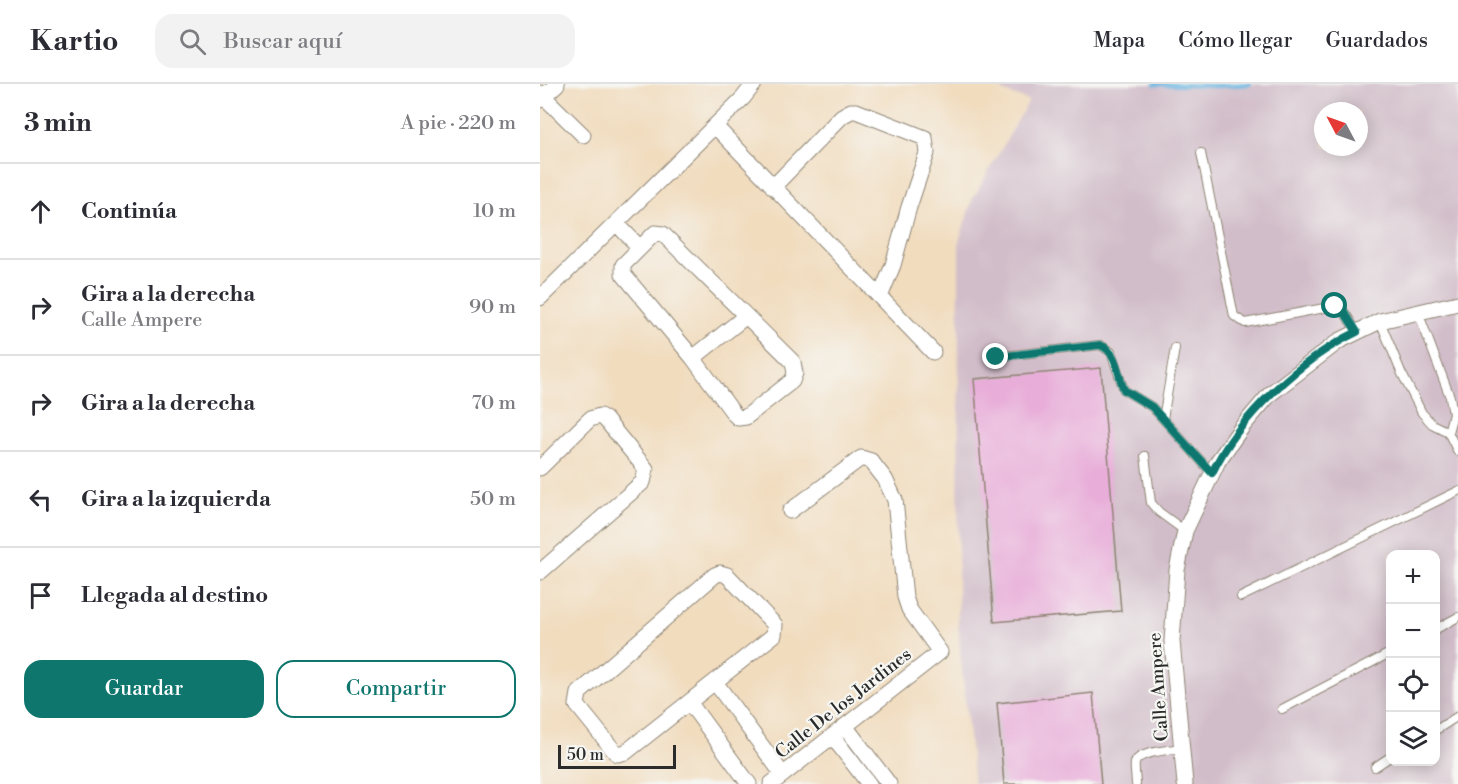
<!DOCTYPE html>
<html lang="es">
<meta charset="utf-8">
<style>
:root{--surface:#fff;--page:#f2f2f3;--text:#2b2b33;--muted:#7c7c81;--line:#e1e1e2;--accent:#0f766e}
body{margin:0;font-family:"Libre Bodoni",serif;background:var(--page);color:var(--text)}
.controls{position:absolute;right:18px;bottom:18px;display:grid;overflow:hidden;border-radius:12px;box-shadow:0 3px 15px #0003}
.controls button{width:54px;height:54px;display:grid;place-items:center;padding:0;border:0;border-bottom:2px solid var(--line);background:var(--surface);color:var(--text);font:30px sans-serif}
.compass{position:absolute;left:774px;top:18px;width:54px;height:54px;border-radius:50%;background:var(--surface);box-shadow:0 3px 15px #0003;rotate:311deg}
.scale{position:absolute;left:18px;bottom:15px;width:118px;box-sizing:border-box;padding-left:6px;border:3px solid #2b2b2b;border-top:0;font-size:16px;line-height:21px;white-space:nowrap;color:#2b2b2b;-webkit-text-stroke:4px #f6f6f2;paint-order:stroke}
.stop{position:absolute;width:18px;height:18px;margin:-14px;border:4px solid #0f766e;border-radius:50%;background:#fff}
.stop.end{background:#0f766e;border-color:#fff;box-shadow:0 2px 6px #0008}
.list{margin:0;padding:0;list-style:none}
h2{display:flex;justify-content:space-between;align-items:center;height:78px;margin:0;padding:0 24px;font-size:26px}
h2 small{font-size:20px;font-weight:400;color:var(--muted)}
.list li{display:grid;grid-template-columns:39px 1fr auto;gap:18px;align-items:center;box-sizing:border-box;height:96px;padding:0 24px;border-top:2px solid var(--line)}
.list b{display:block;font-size:22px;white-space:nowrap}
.list p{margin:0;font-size:20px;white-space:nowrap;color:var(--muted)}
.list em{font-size:20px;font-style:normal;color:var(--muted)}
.actions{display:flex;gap:12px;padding:18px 24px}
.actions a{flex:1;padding:14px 0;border:2px solid var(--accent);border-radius:18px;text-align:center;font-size:21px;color:var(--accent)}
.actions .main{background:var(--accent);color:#fff}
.icon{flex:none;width:33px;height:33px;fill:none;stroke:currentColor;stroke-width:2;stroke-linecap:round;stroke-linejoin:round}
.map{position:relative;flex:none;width:918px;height:700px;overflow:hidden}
header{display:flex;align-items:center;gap:36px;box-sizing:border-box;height:84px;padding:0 30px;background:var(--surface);border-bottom:2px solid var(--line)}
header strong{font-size:28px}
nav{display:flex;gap:33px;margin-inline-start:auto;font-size:21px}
.search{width:420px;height:54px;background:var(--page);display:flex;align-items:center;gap:15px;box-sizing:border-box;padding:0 21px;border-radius:18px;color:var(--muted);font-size:22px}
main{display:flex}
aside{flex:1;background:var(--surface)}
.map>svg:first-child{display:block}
.industrial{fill:#d1bdc9;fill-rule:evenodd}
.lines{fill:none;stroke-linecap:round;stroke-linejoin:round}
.stream{stroke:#67b4e0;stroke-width:4.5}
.building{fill:#e8add9}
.lane-casing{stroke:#8e8474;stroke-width:10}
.street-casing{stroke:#8e8474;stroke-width:17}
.lane{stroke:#fff;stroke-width:8}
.street{stroke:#fff;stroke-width:15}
.route{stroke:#0f766e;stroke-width:8}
.labels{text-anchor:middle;stroke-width:4.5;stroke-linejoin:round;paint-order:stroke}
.street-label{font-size:18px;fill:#2b2b2b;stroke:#f6f6f2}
</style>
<header>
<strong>Kartio</strong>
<div class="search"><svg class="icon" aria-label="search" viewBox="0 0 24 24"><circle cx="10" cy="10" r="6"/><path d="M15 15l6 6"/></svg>Buscar aquí</div>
<nav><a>Mapa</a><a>Cómo llegar</a><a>Guardados</a></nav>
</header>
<main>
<aside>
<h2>3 min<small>A pie · 220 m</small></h2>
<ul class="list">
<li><svg class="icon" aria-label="ahead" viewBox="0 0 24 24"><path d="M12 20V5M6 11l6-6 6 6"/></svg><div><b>Continúa</b></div><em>10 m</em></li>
<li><svg class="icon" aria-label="right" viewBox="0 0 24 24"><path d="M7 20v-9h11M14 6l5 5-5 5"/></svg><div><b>Gira a la derecha</b><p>Calle Ampere</p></div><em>90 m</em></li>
<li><svg class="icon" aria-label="right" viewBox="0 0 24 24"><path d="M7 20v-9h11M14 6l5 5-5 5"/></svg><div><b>Gira a la derecha</b></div><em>70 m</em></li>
<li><svg class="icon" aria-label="left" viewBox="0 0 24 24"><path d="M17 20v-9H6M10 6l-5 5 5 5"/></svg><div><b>Gira a la izquierda</b></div><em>50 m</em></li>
<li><svg class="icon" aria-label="arrive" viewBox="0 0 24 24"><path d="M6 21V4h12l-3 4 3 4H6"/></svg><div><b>Llegada al destino</b></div></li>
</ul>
<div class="actions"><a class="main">Guardar</a><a>Compartir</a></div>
</aside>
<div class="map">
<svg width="918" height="700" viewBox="0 0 918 700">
<rect width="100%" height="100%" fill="#f6f6f2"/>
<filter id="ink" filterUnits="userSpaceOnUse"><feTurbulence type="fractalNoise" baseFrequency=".0167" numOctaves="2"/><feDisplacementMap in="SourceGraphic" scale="12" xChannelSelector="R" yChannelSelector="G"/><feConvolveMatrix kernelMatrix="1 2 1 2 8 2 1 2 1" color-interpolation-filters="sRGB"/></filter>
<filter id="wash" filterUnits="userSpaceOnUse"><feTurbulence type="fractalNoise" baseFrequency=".008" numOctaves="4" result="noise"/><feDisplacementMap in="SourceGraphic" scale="24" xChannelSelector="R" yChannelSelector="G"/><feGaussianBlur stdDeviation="1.35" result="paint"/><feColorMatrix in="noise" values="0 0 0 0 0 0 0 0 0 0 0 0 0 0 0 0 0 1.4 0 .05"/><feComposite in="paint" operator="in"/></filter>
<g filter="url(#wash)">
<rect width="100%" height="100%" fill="#f1dcbe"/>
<path class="industrial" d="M466,0H918V700H434L420,567L418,535L419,157L432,116L489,17L462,7ZM783,27H819V63H783ZM850,470H896V678H850Z"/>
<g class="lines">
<path class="stream" d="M615,0L676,2L709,0"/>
</g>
<g id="blocks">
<path class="building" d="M561,284L581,527L454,538L434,295Z
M553,609L561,700H464L457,619Z"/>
</g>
</g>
<g filter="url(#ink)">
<use href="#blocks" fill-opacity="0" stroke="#8e8474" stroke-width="1.5"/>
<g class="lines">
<g class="lane-casing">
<path id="lane" d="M661,69L694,232L705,239L795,222L803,226L817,248
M878,228L910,313L913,330L908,348
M840,237L861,288L882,329L892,340L908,348L918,368
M456,273L560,261L571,268L584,306L612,323L672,389
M623,335L635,264
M605,372L611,419L619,428L645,447
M701,513L918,407
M896,545L918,533
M742,625L850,569
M896,646L918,632
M835,683L850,673
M596,700C596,694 594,685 595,679C598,667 631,666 642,664"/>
</g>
<g class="street-casing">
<path id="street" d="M0,9L43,51
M0,16L17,0
M175,42L393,268
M233,103L302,32L311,27H316L385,54L387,69L369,123L353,181L340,213
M76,139L100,164
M115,149L123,150L253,278L255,289L252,297L206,333L198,334L194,330L153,274L83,190V181Z
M0,214L203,14L214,0
M153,274L206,232
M0,384L50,335L60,332L65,335L106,385L103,398L0,488
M180,489L187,491L235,541L234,551L86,668L78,670L75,668L37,621L39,609L175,491Z
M175,598L243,691
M149,618L209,700
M305,642L349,700
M292,652L329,700
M231,700L400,568L369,525L365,513L355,416L345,395L331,377L321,374L250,427
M645,700L632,557L637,486L645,447L678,377L702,343L730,310L799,257L840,237L918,219"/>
</g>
<use href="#lane" class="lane"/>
<use href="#street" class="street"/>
</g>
</g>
<g class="lines" filter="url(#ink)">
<path class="route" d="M456,273L560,261C578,268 577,290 584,306L612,323L672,389C699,332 761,275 817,248L803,226L795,222"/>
</g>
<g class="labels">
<g class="street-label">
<text transform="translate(618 603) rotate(-94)" y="6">Calle Ampere</text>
<text transform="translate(303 619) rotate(-38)" y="6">Calle De los Jardines</text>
</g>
</g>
</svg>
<div class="controls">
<button>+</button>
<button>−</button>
<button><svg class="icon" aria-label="locate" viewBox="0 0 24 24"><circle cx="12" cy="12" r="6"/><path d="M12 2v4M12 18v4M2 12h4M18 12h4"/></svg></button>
<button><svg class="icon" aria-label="layers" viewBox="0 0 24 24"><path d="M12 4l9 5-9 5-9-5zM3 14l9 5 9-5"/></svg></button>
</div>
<svg class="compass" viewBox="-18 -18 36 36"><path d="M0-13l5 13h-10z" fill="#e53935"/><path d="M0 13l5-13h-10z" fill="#7c7c81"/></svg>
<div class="scale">50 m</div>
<div class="stop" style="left:795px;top:222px"></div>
<div class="stop end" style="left:456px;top:273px"></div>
</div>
</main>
